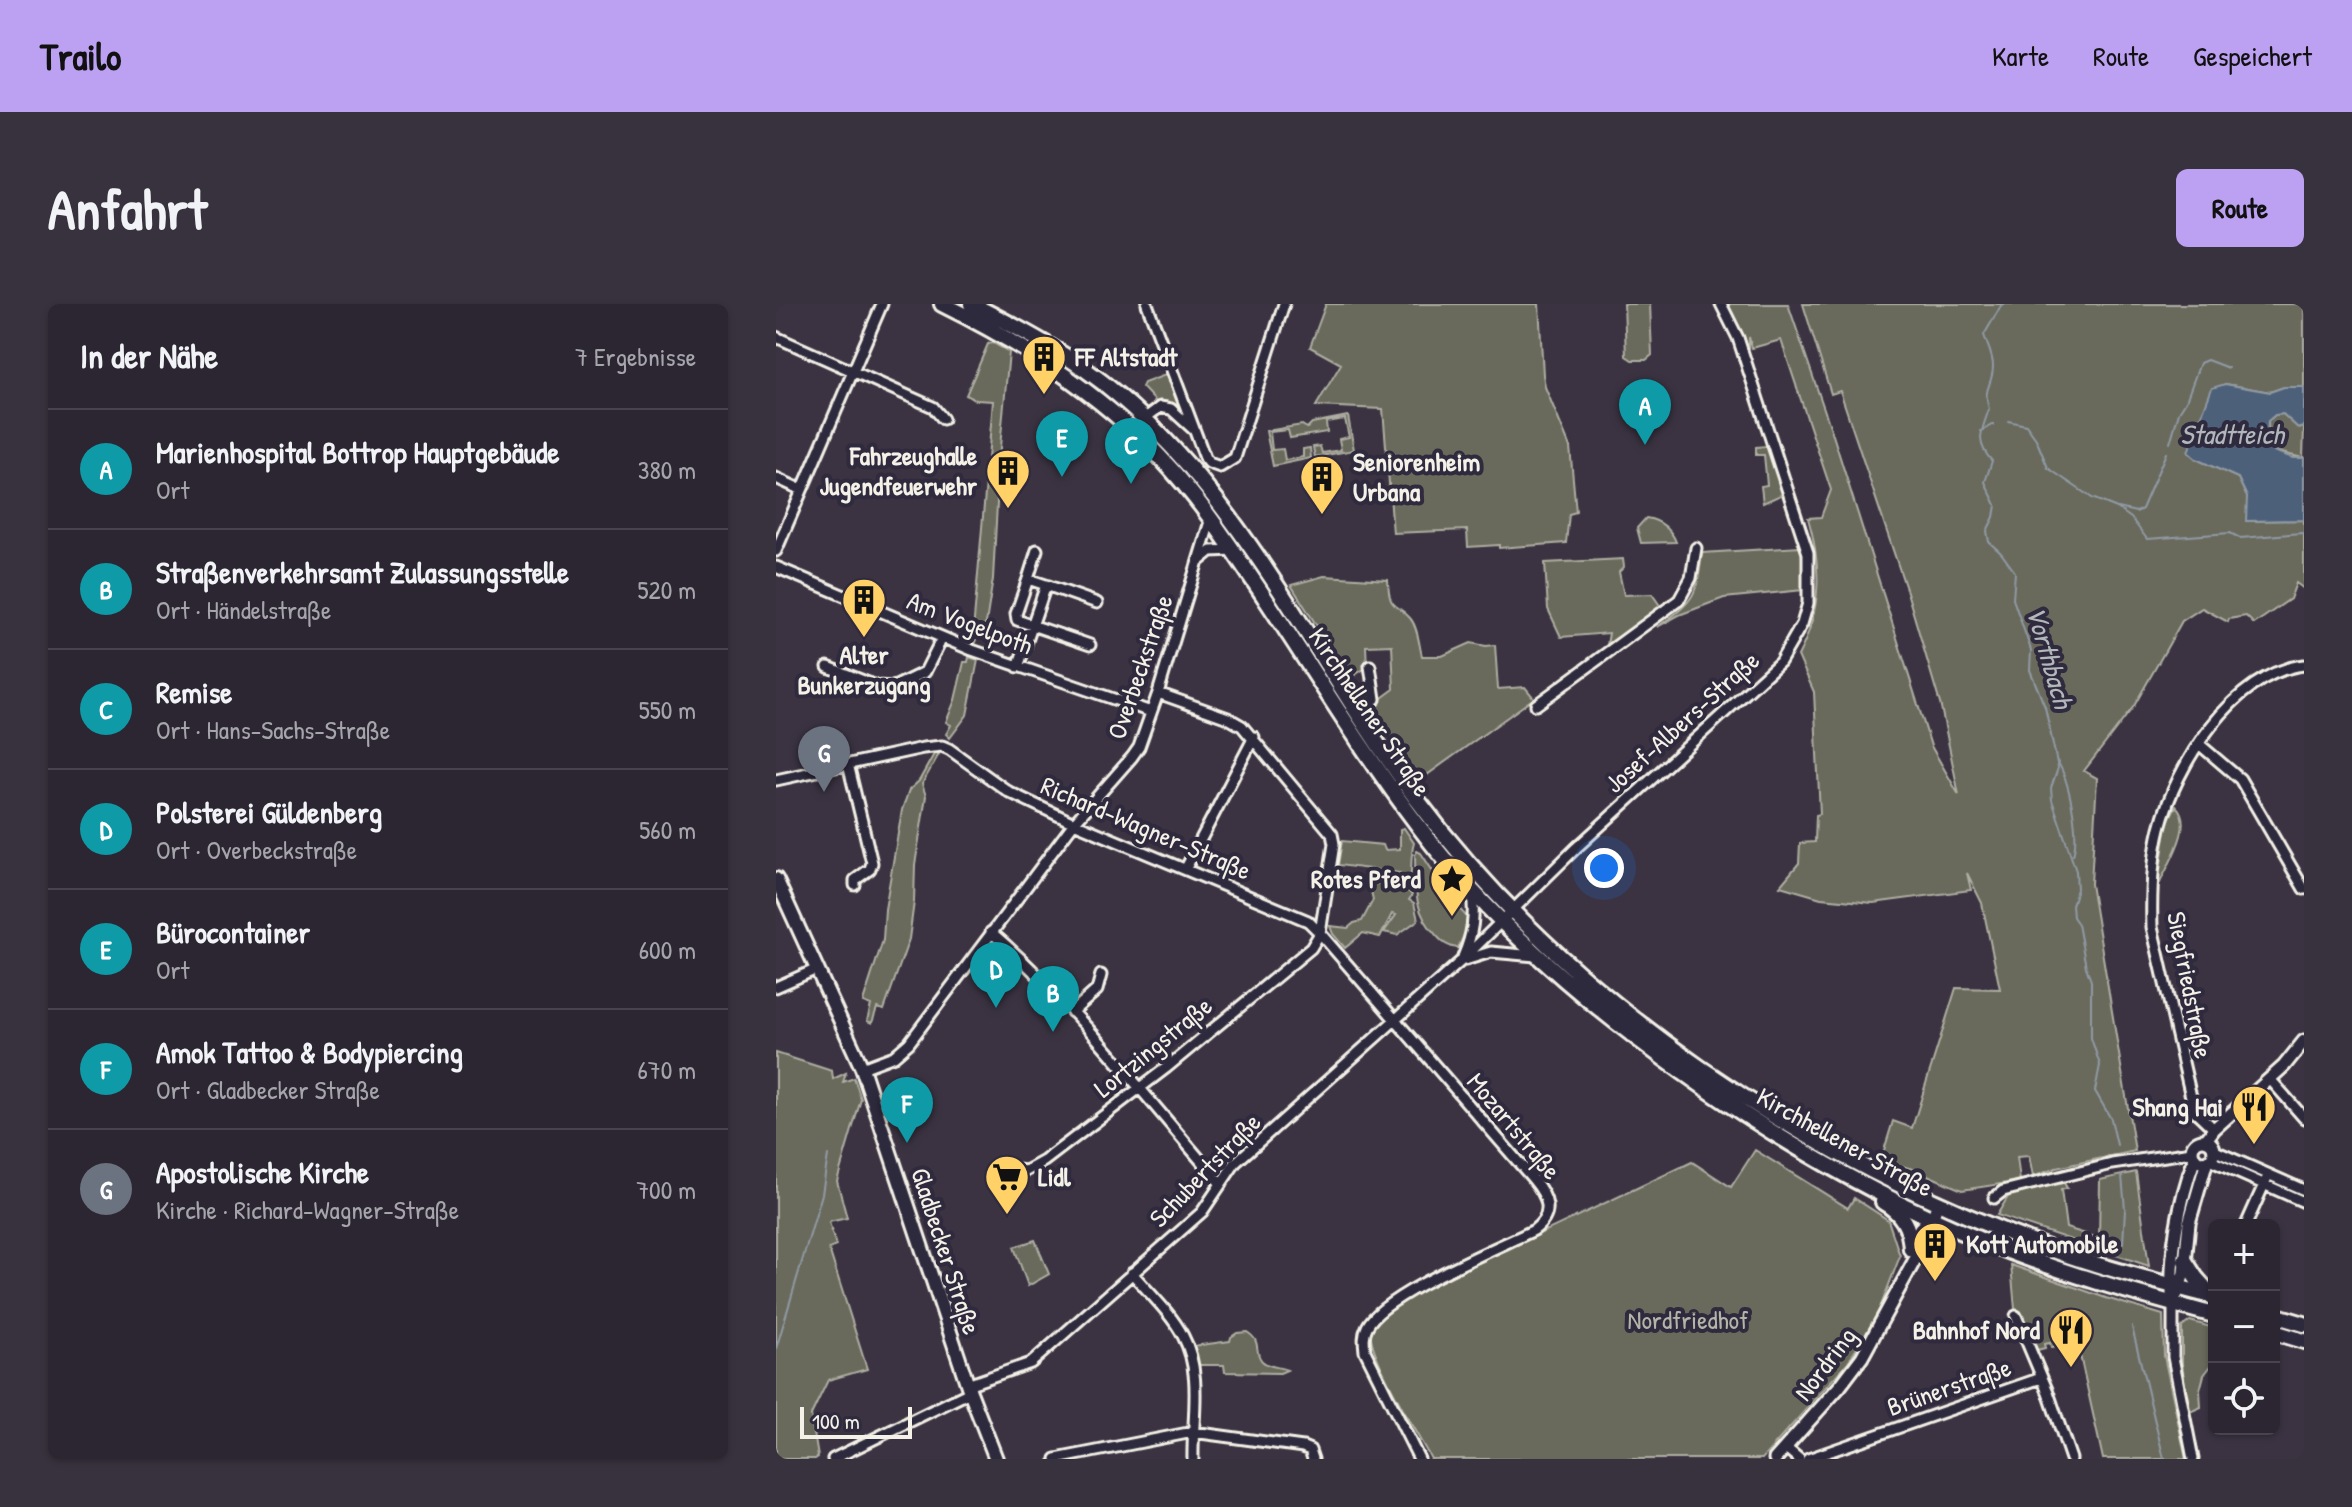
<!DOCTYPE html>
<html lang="de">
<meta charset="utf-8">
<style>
:root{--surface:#2c2632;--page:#38323e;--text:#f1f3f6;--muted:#a6a5ac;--line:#48434d;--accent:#bca0f2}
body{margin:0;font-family:"Patrick Hand",sans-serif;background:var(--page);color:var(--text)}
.controls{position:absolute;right:24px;bottom:24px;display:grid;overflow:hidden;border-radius:12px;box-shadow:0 2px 6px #0004}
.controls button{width:72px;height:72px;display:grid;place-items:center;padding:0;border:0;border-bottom:2px solid var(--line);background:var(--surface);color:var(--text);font:40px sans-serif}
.scale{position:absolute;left:24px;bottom:20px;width:112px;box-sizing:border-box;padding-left:8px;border:4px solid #f4f1e8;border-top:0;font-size:22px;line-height:28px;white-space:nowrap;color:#f4f1e8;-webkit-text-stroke:6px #2f2a3d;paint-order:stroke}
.you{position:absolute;left:828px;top:564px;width:28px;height:28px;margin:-20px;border:6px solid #fff;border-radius:50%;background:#1a73e8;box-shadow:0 0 0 12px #1a73e833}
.badge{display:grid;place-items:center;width:52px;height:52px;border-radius:50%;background:var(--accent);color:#fff;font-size:26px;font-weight:700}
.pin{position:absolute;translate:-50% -66px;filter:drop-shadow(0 2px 4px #0008)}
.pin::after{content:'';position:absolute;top:42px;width:28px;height:24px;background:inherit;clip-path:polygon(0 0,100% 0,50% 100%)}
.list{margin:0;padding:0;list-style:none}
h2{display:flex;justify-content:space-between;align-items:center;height:104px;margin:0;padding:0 32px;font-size:34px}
h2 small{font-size:26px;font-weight:400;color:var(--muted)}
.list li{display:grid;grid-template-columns:52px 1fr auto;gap:24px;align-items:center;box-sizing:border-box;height:120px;padding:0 32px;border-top:2px solid var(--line)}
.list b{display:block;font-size:30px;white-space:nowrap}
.list p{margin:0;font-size:26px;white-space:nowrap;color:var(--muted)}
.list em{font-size:26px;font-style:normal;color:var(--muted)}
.icon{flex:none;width:44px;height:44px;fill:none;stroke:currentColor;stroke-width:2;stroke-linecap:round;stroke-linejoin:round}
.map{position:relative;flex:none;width:1528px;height:1155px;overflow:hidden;border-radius:12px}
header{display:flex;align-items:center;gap:48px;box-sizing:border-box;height:112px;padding:0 40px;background:var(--accent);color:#111}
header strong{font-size:38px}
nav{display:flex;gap:44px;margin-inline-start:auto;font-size:28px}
.intro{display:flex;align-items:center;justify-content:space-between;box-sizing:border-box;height:192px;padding:0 48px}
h1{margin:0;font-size:56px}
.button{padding:20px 36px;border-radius:12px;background:var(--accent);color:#111;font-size:28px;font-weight:700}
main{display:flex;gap:48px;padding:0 48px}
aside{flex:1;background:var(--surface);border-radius:12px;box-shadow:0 2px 6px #0004}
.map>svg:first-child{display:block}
.green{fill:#696a5b;stroke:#aeaea2;stroke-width:2}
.water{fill:#4e6079;stroke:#909aa5;stroke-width:2}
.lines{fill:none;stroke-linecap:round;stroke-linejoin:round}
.stream{stroke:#909aa5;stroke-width:2}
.minor-casing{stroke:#f4f1e8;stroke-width:15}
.tertiary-casing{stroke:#f4f1e8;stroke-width:17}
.secondary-casing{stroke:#f4f1e8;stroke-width:18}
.primary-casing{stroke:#f4f1e8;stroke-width:20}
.minor{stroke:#2f2a3d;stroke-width:9}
.tertiary{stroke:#2f2a3d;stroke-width:11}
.secondary{stroke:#2f2a3d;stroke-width:12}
.primary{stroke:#2f2a3d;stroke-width:14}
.labels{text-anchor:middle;stroke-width:8;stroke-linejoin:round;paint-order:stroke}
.poi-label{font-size:26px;font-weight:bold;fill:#f4f1e8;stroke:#2f2a3d;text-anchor:start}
.street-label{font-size:26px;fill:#f4f1e8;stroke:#2f2a3d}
.park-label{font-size:26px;fill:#b5b4a9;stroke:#2f2a3d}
.water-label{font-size:28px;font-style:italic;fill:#b2b7bc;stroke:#2f2a3d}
</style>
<header>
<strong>Trailo</strong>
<nav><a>Karte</a><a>Route</a><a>Gespeichert</a></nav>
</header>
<div class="intro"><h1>Anfahrt</h1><a class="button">Route</a></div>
<main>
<aside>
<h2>In der Nähe<small>7 Ergebnisse</small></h2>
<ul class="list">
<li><span class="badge" style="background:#0f9aa8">A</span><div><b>Marienhospital Bottrop Hauptgebäude</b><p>Ort</p></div><em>380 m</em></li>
<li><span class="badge" style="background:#0f9aa8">B</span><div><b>Straßenverkehrsamt Zulassungsstelle</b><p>Ort · Händelstraße</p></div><em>520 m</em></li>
<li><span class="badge" style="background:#0f9aa8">C</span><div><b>Remise</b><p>Ort · Hans-Sachs-Straße</p></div><em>550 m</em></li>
<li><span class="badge" style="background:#0f9aa8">D</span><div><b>Polsterei Güldenberg</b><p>Ort · Overbeckstraße</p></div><em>560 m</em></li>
<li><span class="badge" style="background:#0f9aa8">E</span><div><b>Bürocontainer</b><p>Ort</p></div><em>600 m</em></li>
<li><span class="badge" style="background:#0f9aa8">F</span><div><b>Amok Tattoo &amp; Bodypiercing</b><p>Ort · Gladbecker Straße</p></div><em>670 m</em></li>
<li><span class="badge" style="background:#6b7280">G</span><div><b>Apostolische Kirche</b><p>Kirche · Richard-Wagner-Straße</p></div><em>700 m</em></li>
</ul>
</aside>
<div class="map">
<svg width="1528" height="1155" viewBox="0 0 1528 1155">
<rect width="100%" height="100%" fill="#3b3342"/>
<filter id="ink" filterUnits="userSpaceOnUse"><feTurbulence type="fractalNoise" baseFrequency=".0125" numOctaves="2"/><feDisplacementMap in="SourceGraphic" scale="16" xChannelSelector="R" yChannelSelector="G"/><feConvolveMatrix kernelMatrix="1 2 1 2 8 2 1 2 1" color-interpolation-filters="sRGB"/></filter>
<g filter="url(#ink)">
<path class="green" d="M550,0H763L767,71L769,83L794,143L800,208L793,210L790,239L723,244V241L692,243L691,226L617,229L607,105L540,102L565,60L534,43Z
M848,0H874L876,51L870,56H856L850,52Z
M949,0H1012L1057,131L1155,442L1183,491L1165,403L1131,288L1064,87L1055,90L1027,0H1528V83H1508L1494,88L1449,80L1420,155L1462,174L1471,193V217L1528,216V285L1520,279L1514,295L1478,320L1470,312L1453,315L1452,318L1426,304L1406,317L1358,402L1308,467L1321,474L1315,580L1359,847L1280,864L1257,873L1253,852L1241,853L1244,877L1186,886L1140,866L1105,856L1117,817L1136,824L1180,684L1224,685L1206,599L1191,569L1195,586L1097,599L1045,594L1004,582L1023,559L1024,539L1039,538L1040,511L1044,510L1038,388L1022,352C1046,306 1046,262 1032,214L1045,213L1055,186L1005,36L976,44L973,33V45Z
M217,39L233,48L224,143L217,275L210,319L207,324L202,323L199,340L196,339L217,97L200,96L190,91L212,40Z
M392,70L407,111L390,97L380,98L366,83L368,79Z
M1507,110L1521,123L1528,124L1527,154L1497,147L1493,140L1492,117L1499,111Z
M572,112L578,146L539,153L537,143L544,142L546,149L565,146L563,135L573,133L569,115L550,118L551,128L514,134L512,126L494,128L496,146L507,145L509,156L527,153V145L534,144L535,154L497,162L490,127L526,121L531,124L536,119Z
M991,142L1007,190L987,199L985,182L991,181L988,151H980V143Z
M436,198L723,601V602L628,495L431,201Z
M870,214C884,216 895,225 900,238L865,239L861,224Z
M1024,243L1027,258V286L948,294L903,311L881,323C918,297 921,293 926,249Z
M847,255L848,263L843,268L848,291L876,290L885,303L831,341L833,329L785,333L772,305L769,259Z
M548,272L612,276C613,307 619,297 634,314C642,323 643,341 646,352H666L695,339L710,342L719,341L722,385L749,383L758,394L644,476L595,402L618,385L616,341L590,342L591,363L574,374L515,281Z
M193,353L202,356L191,411L174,434L170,430L175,421L170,418L179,396L188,358H192Z
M158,450H163L146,480L150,492L139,561L138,598L133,635L108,706L101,704L96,719L91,717L95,701L87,698L107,636L109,605L126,506L133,486L143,477Z
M1400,502C1419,520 1393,558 1384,579H1382L1391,519Z
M628,524L638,539C633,554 638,571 631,586L636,591L633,596L638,599L642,616L621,631L608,628L620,611L616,610L604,633L587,629L569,644L557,630L554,622L572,624L578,619L586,617L597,596L593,578L615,582L623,577L625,569L562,561L566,537L607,541L609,546L624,545V525Z
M641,547L645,549L677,598L691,613L690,627L682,644C672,643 667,639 660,631C636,605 640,584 639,551Z
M0,749L56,767L57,775L70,769L67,778L78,774L85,795L61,877L71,914L53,918L60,942L53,945L91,1065L52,1076L35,1111L42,1153L39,1155H0Z
M979,846L1072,904L1078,894L1112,916L1124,952L1101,1012L1072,1058L986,1155H655C643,1133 590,1047 595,1026C599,1012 621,1001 632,992L916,858L955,883Z
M1360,868L1373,962L1221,911L1233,891L1287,877L1291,884L1285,886L1290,924L1323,934L1324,876Z
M259,936L273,970L252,982L238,943Z
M1235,961L1330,994L1387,1011L1388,1052L1410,1155H1327L1301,1038L1275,1043L1274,1039L1268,1040L1269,1044L1261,1046L1249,1027L1246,1010L1239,1005Z
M1414,1017L1438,1024V1058L1428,1071L1424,1086L1425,1103L1416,1107L1412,1103L1406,1059V1023Z
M471,1028C487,1038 477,1047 486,1057C493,1064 503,1062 511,1066L504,1069L449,1068L448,1061H422L417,1042L454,1037L455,1033L461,1029Z"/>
<path class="water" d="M1449,80L1494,88L1508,83H1528V124L1521,123L1507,110L1499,111L1492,117C1491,126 1492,138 1497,147L1517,154H1528V216L1470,217L1471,193L1462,174L1420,155L1412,148L1436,84Z"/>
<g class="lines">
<path class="stream" d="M1226,0L1208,31C1211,41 1217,51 1217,62C1217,82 1206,83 1213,105C1206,127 1198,137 1216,157L1209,178L1220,201L1218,213L1211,227L1213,238L1225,249L1239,268L1237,295L1255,346L1254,366L1269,403L1282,464L1275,484L1276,496L1300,567L1301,585L1296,601L1297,613L1302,620L1310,663L1315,677V734L1324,761L1319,787L1335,815L1341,841
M1232,117L1250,121L1260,135L1272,164L1316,194L1341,204L1355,214L1371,235L1454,229L1464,234L1526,229L1528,231
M1205,127L1218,120
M1394,139L1403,108L1410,97L1424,59L1431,56L1452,64
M1342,204L1360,208L1366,205L1390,149
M1281,457C1293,475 1304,530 1297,551
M1346,872L1349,905L1347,939
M1356,1023L1388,1155
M0,1045L46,890L52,851"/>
<g class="minor-casing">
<path id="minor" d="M371,0L429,154L433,159L444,163L459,154L508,0
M0,33L157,103L167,115
M368,115L384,103L395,105L418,126
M0,174L26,186
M0,247L106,0
M424,256L435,247L457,246
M0,263L196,346L375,408
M252,275L261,246
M270,281L252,275L240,310L241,316L314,341
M52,363L100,382L118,383L149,368L166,334
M242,363L270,281L321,299
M760,401L903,296L915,274L920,244
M581,408L599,395L594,362
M1423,440L1464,475L1528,585
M72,460L96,559L94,565L79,576V581
M0,476L147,444L166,442L173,445L233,488L298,519L532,617L544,629L757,875C772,893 779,910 758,926C722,944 606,991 591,1023C587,1031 588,1038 589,1047L643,1155
M410,564L478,433
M215,628C301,702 371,795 445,880
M687,653C697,630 699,612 696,587
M689,656L715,648L760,652
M0,683L41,665
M296,708L321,686L325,671
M86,764L118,752L133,739L298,519L356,453L363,443L382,389L435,214
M1494,775L1528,814
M1438,825L1418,806L1376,623C1375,590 1376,556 1384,524C1400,461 1457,369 1528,361
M1437,846L1528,886
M1433,856L1528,898
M225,864L250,867L268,857L390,764L535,644L544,629L558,540L556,530L466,422L452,414L382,389
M1218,894L1227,887L1336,860L1416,848
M1470,921L1490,876
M356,969C373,989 395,1009 407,1032C427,1069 416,1115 417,1155
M1397,1001V1053L1417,1155
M1240,1012L1272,1088L1295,1155
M191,1081L255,1059L426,908L459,859L685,657L800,544L1004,358L1026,320L1032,299V249L962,34L945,0
M1010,1144L1023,1155
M57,1155L194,1088
M280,1155L417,1128L527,1143L534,1146L537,1155
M1032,1155L1265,1074"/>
</g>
<g class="tertiary-casing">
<path id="tertiary" d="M1430,836L1438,825L1508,762L1528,737
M1416 847a11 11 0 1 1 22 0a11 11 0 1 1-22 0Z
M1135,946L1144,924L1155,914
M1401,990L1408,969L1413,919L1431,857
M1397,1001C1392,957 1403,896 1419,854
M999,1155L1064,1082L1086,1053L1149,937L1162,898"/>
</g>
<g class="secondary-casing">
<path id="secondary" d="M0,575L86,764L194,1088L220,1155"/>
</g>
<g class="primary-casing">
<path id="primary" d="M166,0C247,40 321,87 384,153C425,196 457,246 489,294C540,371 588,450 644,524C699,598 768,661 840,718C952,806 1075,883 1207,937C1282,968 1360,990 1438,1011
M195,0C247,26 298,53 342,91C470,199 540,360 639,493C795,702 1036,859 1280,947C1331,966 1386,978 1438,993
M1107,898C1126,909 1134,923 1135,945
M1409,957L1420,974L1436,992
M1498,1011L1528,1020
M1498,1028L1528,1037"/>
</g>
<use href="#minor" class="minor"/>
<use href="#tertiary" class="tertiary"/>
<use href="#secondary" class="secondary"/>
<use href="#primary" class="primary"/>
</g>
</g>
<defs>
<g id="building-pin" transform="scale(2.3)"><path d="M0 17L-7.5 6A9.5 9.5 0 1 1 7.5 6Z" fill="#ffd166" stroke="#2f2a3d"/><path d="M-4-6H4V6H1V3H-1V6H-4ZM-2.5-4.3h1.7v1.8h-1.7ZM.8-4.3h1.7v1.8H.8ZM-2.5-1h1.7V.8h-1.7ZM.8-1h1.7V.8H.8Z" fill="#111"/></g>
<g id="sight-pin" transform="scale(2.3)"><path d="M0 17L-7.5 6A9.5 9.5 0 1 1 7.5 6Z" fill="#ffd166" stroke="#2f2a3d"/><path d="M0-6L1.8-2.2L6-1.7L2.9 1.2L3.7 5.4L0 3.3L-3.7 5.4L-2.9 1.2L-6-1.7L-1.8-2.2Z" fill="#111"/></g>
<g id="restaurant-pin" transform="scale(2.3)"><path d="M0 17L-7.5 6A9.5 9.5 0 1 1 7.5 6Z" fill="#ffd166" stroke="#2f2a3d"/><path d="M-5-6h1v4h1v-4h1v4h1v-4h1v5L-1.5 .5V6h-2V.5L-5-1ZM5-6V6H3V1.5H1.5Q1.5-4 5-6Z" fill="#111"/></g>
<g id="supermarket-pin" transform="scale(2.3)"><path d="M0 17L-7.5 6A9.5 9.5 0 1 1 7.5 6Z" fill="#ffd166" stroke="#2f2a3d"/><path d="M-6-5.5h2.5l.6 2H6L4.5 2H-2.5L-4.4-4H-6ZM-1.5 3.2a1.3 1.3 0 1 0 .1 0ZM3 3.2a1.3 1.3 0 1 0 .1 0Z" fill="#111"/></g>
</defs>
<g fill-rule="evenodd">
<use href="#building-pin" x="268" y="53"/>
<use href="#building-pin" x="232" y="167"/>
<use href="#building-pin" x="546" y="173"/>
<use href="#building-pin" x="88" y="296"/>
<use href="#sight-pin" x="676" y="575"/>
<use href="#restaurant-pin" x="1478" y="803"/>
<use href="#supermarket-pin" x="231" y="873"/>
<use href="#building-pin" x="1159" y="940"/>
<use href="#restaurant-pin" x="1295" y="1026"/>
</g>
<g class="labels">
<g class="poi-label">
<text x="299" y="62">FF Altstadt</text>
<text x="201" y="161" text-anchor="end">Fahrzeughalle<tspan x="201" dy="30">Jugendfeuerwehr</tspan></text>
<text x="577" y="167">Seniorenheim<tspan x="577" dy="30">Urbana</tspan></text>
<text x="88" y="360" text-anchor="middle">Alter<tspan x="88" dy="30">Bunkerzugang</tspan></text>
<text x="645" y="584" text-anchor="end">Rotes Pferd</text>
<text x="1447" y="812" text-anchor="end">Shang Hai</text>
<text x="262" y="882">Lidl</text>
<text x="1190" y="949">Kott Automobile</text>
<text x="1264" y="1035" text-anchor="end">Bahnhof Nord</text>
</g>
<g class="street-label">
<text transform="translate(194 319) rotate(21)" y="9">Am Vogelpoth</text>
<text transform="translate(364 363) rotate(-71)" y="9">Overbeckstraße</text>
<text transform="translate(594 408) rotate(56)" y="9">Kirchhellener Straße</text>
<text transform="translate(906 418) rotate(-42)" y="9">Josef-Albers-Straße</text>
<text transform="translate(370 524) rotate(23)" y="9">Richard-Wagner-Straße</text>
<text transform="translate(1414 681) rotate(79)" y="9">Siegfriedstraße</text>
<text transform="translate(377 743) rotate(-39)" y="9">Lortzingstraße</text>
<text transform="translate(738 822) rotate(50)" y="9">Mozartstraße</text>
<text transform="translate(1069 838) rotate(29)" y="9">Kirchhellener Straße</text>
<text transform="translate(429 866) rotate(-46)" y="9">Schubertstraße</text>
<text transform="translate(170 947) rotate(72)" y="9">Gladbecker Straße</text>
<text transform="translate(1049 1060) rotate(-53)" y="9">Nordring</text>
<text transform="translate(1173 1083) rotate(-19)" y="9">Brünerstraße</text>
</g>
<g class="park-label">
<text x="912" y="1025">Nordfriedhof</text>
</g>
<g class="water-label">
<text x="1456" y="140">Stadtteich</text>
<text transform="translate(1274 353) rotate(74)" y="10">Vorthbach</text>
</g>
</g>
</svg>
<div class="controls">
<button>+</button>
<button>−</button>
<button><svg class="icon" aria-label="locate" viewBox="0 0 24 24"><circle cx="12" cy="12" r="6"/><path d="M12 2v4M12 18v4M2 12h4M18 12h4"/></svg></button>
</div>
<div class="scale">100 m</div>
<div class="you"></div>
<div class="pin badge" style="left:869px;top:141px;background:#0f9aa8">A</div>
<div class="pin badge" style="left:277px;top:728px;background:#0f9aa8">B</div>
<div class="pin badge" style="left:355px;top:180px;background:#0f9aa8">C</div>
<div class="pin badge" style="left:220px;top:704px;background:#0f9aa8">D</div>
<div class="pin badge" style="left:286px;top:173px;background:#0f9aa8">E</div>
<div class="pin badge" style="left:131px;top:839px;background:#0f9aa8">F</div>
<div class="pin badge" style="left:48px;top:488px;background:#6b7280">G</div>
</div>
</main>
